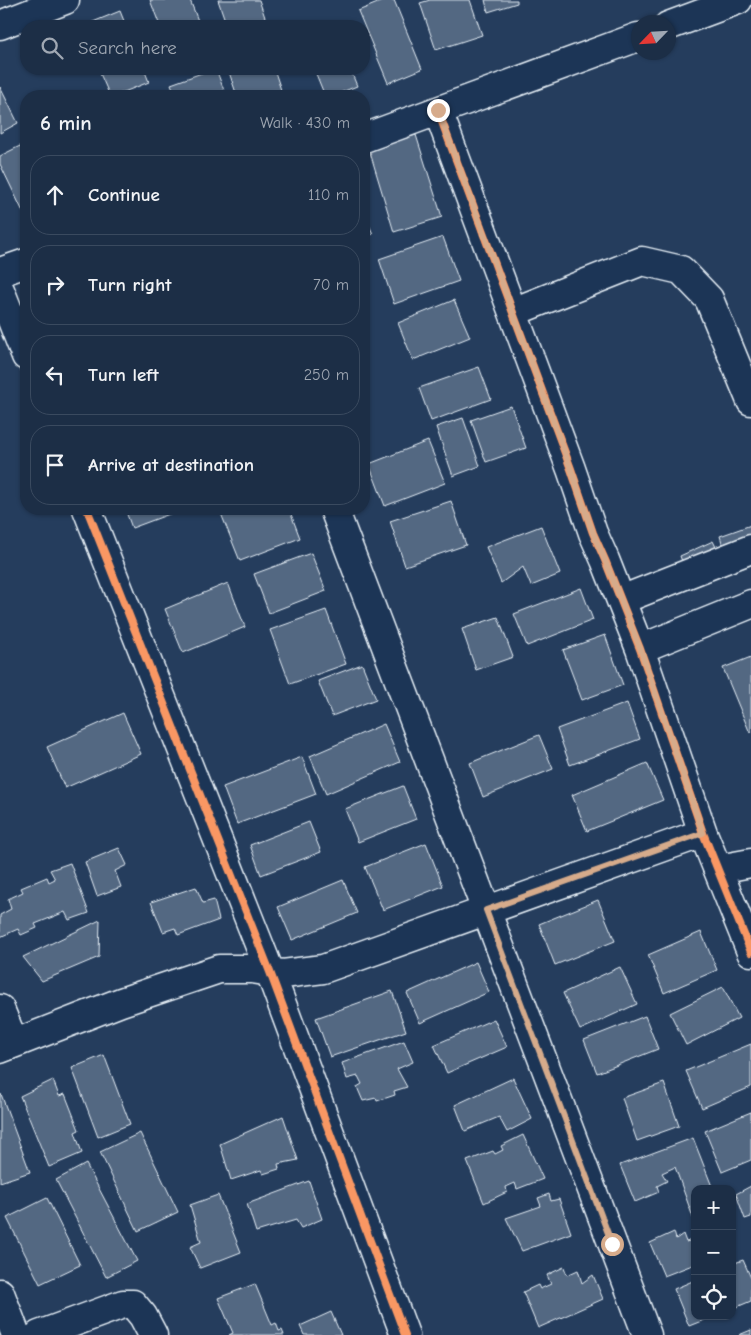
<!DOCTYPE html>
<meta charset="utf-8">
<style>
:root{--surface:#1c2e46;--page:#293a51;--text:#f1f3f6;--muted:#a0a8b3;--line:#3a4a5f}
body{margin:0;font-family:"Comic Neue",sans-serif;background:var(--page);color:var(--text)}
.controls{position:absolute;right:15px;bottom:15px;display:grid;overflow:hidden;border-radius:10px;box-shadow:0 1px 4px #0004}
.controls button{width:45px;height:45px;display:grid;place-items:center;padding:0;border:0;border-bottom:1px solid var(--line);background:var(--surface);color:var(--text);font:25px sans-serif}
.compass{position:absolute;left:631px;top:15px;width:45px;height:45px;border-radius:50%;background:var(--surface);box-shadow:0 1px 4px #0004;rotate:245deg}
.stop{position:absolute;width:15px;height:15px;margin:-11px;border:4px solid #d6ab8b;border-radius:50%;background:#fff}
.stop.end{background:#d6ab8b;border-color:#fff;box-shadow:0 1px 5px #0008}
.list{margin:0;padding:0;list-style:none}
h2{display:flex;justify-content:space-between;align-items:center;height:65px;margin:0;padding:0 20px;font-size:21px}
h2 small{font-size:16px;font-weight:400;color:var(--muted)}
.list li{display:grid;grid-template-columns:32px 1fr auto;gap:15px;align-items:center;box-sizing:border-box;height:80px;margin:0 10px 10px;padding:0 10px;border:1px solid var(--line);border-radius:20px}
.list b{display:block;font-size:19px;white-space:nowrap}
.list em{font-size:16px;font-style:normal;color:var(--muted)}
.icon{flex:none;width:28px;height:28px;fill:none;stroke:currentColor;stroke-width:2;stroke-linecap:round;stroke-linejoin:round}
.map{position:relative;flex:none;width:751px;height:1335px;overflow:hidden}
.search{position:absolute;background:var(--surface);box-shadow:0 1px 4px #0004;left:20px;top:20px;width:350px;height:55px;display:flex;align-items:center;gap:12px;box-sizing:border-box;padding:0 18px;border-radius:20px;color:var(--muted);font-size:19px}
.panel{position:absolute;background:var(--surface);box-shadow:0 1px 4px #0004;left:20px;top:90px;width:350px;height:425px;border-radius:20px}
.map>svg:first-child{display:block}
.building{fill:#536782;stroke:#e8f1f8}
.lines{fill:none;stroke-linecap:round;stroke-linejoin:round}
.minor-casing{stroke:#e8f1f8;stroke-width:31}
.minor{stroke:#1d3557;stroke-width:28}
.cycleway-casing{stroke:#1d3557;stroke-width:11}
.cycleway{stroke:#f99763;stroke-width:8}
.route{stroke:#d6ab8b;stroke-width:6}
</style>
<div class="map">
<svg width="751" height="1335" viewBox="0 0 751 1335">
<rect width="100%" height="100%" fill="#253d5d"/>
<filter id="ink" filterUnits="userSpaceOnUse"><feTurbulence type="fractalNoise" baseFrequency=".02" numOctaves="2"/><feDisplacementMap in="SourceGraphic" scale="10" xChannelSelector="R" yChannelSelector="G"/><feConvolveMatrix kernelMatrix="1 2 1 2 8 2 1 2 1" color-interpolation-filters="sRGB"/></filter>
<g filter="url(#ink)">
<path class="building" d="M150,0H190L200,26H160Z
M218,0H259L268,26H227Z
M385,0H394L422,69L388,83L358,11Z
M430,0H470L482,35L436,50L420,3Z
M485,0H517V3L488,12Z
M120,11L126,26H83Z
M98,69H144L149,82L114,96H110Z
M213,69H216L226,96H176L171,84Z
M228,69H274L283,96H237Z
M314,69H350L357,86L332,96H325Z
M0,87L18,123L0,133Z
M416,135L442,217L394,232L369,149Z
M20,146L26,159V218L0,164V156Z
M364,213L373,234L364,238Z
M443,237L459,281L394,304L379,259Z
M454,300L470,337L413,360L398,323Z
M479,367L491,399L431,421L419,388Z
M511,406L526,448L486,462L471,420Z
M463,418L480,466L453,476L436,427Z
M428,441L445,483L385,506L369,464Z
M451,501L466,545L405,566L390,521Z
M125,509H183L132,528Z
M225,509H289L300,538L240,561L220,511Z
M751,525V539L724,549L720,536Z
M541,526L560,574L531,586L523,567L501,583L486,547Z
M713,541L717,549L683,564L680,556Z
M311,553L326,591L269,613L254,574Z
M228,583L245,627L183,653L165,609Z
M581,588L593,620L527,646L514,614Z
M326,610L346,664L290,684L270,630Z
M498,617L513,657L476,670L462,629Z
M605,635L623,685L582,700L563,650Z
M751,657V733H750L723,668Z
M362,664L376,699L332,716L318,681Z
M627,703L640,739L570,765L557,729Z
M123,713L141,754L65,788L47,747Z
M384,724L400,762L326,794L310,756Z
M539,735L553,769L483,797L470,763Z
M302,757L316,794L237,824L223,787Z
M647,763L663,800L587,831L572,795Z
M403,786L416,819L358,842L345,809Z
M309,822L321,852L261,875L250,845Z
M426,843L443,886L383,910L365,867Z
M119,848L127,865L115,871L121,887L97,896L85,862Z
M70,863L89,913L69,920L65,912L35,924L37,928L21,935L18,929L0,937V915L11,909L8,899L23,892L21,888L47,877L49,882L55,879L50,870Z
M343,880L357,913L292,940L278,907Z
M196,887L203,903L214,900L219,920L178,935L175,928L163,932L151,902Z
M598,900L615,941L555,965L539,924Z
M100,920L99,957L42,981L23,957Z
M701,932L717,970L664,993L648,955Z
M476,962L489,992L420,1023L407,993Z
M620,967L637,1004L580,1030L563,993Z
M723,987L739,1018L686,1045L670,1013Z
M392,991L406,1031L330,1057L316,1018Z
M645,1016L658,1049L597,1073L584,1040Z
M494,1019L507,1047L447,1073L434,1045Z
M404,1041L413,1062L397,1069L407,1087L394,1091L395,1095L377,1101L376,1098L363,1101L357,1087L362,1084L358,1076L347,1079L342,1063Z
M751,1044V1087L702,1108L686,1071Z
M104,1055L130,1124L98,1137L72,1068Z
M513,1078L532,1119L507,1132L499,1117L465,1131L455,1105Z
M53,1080L59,1096L65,1094L79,1130L75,1132L82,1153L49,1167L20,1096Z
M664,1083L679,1126L637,1141L622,1098Z
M1,1094L30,1172L0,1182V1095Z
M751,1112V1160L722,1172L705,1131Z
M283,1116L298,1160L278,1164L279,1169L263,1174L261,1170L231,1180L220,1144Z
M140,1133L178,1212L138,1231L100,1152Z
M523,1135L543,1179L517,1189L515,1183L506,1187L507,1192L484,1203L467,1161L493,1151L495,1154L503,1150L501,1146Z
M693,1138L713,1189H695V1223L675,1167L662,1173L667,1181L657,1186L659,1192L635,1202L620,1165Z
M86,1164L137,1261L106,1277L56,1180Z
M309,1181L322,1219L301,1228L296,1220L256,1232L247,1204Z
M751,1186V1217L745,1219L736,1194Z
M549,1194L551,1201L559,1199L571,1233L522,1251L506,1218L541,1206L538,1198Z
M218,1195L241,1252L200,1268L190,1247L201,1242L190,1205Z
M47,1198L80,1265L40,1284L7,1218Z
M674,1232L676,1239L683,1234L686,1242L695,1239V1264L664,1276L650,1243Z
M743,1260L751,1278V1301L732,1309V1264Z
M564,1267L567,1275L578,1270L582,1283L593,1275L603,1299L538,1328L523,1292L538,1285L540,1289L551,1284L547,1275Z
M695,1280V1316H714L689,1326L674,1289Z
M255,1284L272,1325L276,1323L279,1331L282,1330L284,1335H229L233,1333L218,1298Z
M331,1312L341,1335H304L300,1326Z
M751,1330V1335H739Z"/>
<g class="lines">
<g class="minor-casing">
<path id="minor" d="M0,25L65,0
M668,26L738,0
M438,111L571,469L593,533L605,560L640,649L703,833L751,952
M364,138L638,37
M0,272L26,263
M0,290L26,356
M513,312L642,261L681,270L709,299L751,401
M87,509L270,972L405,1335
M334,509L647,1335
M621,600L751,549
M640,649L751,604
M718,869L751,863
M0,1009L14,1043
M0,1049L121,1002L219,969H252L283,974L323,969L703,833
M0,1293L16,1335
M39,1335L123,1304H133L143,1316L153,1335"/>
</g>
<use href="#minor" class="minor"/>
<g class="cycleway-casing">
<path id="cycleway" d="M438,111L571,469L593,533L605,560L640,649L703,833L751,952
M87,509L270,972L405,1335"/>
</g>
<use href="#cycleway" class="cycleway"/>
</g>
</g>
<g class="lines" filter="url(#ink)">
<path class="route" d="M438,110L571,469L593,533L605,560L640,648L703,833L486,910L612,1244"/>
</g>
</svg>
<div class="controls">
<button>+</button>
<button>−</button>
<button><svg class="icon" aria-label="locate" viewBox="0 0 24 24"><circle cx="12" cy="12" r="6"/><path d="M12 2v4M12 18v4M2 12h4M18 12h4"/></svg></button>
</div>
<svg class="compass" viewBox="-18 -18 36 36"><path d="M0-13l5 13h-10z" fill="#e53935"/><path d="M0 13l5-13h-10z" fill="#a0a8b3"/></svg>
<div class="stop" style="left:612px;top:1244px"></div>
<div class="stop end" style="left:438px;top:110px"></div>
<div class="search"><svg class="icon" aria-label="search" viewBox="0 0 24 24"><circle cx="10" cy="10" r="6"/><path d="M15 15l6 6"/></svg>Search here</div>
<section class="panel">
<h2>6 min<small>Walk · 430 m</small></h2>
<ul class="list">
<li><svg class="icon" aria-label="ahead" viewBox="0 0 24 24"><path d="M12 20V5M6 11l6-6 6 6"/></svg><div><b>Continue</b></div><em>110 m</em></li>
<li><svg class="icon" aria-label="right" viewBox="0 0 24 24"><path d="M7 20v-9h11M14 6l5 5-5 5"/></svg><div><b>Turn right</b></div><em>70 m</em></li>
<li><svg class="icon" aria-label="left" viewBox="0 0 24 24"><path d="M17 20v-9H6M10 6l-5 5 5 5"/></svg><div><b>Turn left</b></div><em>250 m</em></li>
<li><svg class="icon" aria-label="arrive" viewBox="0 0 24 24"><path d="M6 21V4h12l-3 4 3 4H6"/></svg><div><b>Arrive at destination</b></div></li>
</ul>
</section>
</div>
